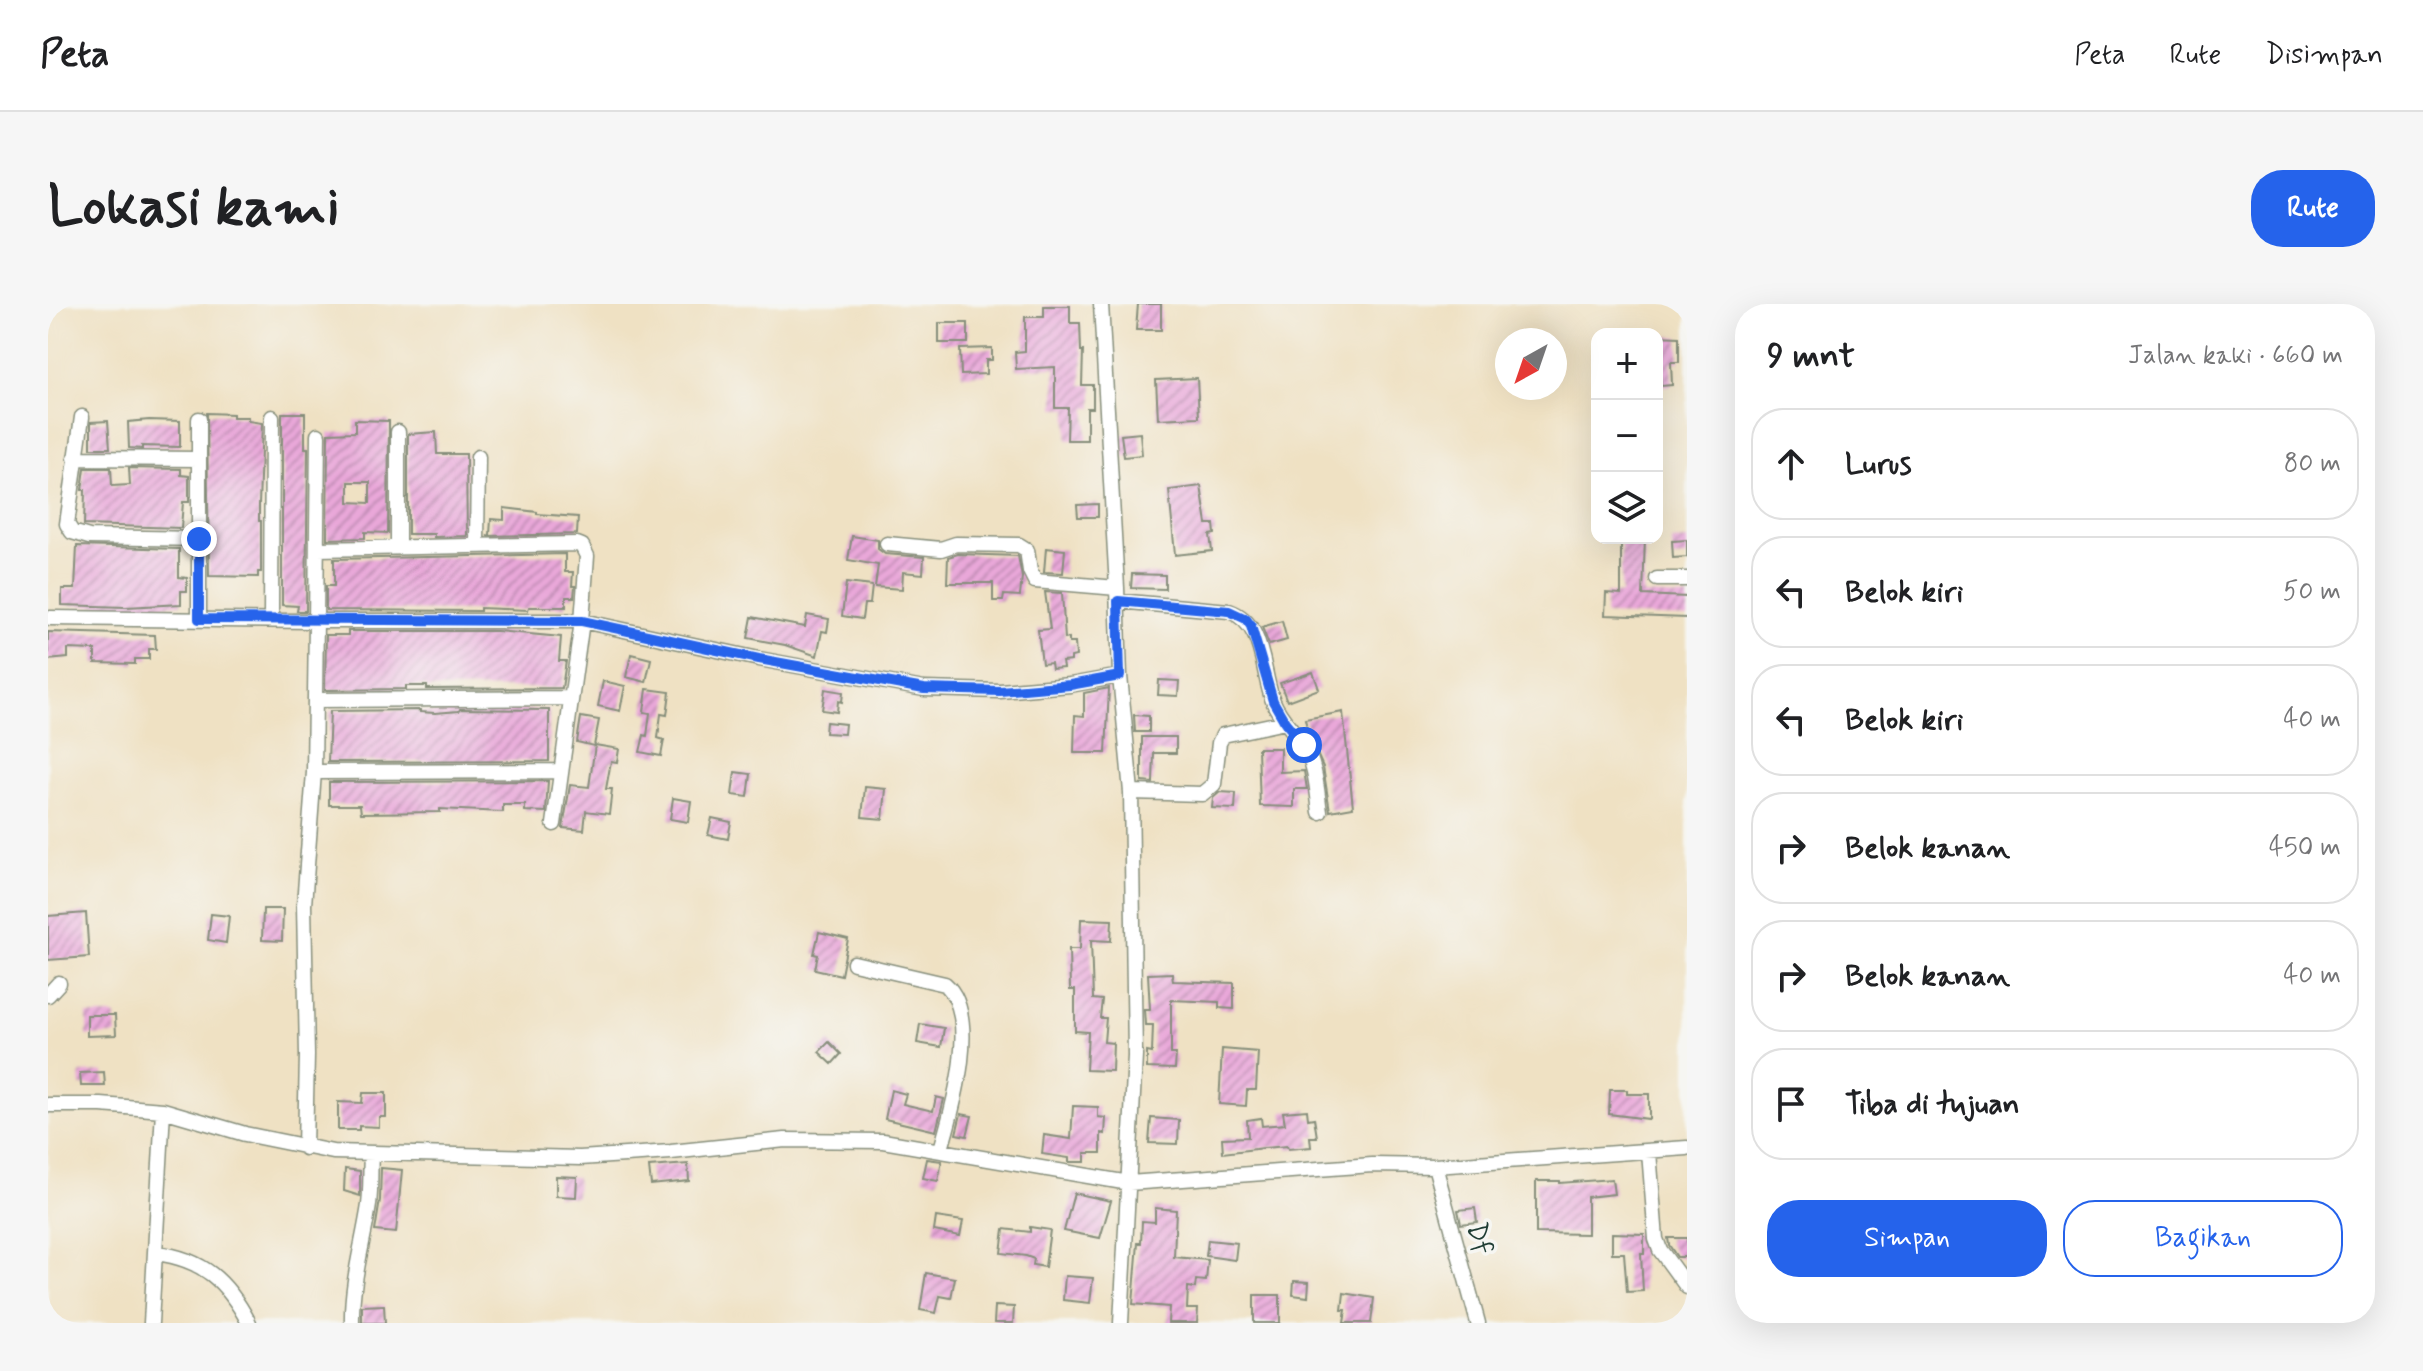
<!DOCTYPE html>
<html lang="id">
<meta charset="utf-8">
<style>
:root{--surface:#fff;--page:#f6f6f6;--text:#202124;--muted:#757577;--line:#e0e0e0;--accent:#2563eb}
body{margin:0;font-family:Mynerve,sans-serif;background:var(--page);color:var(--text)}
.controls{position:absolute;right:24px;top:24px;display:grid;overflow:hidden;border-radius:16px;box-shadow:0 8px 32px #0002}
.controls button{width:72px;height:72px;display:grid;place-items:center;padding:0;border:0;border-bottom:2px solid var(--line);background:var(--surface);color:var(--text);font:40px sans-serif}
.compass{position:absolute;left:1447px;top:24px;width:72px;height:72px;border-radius:50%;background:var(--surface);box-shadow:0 8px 32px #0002;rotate:220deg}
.stop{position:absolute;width:24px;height:24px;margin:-18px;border:6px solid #2563eb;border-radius:50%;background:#fff}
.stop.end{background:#2563eb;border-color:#fff;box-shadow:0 2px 8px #0008}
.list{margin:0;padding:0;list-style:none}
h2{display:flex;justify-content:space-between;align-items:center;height:104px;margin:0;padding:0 32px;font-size:34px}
h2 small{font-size:26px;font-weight:400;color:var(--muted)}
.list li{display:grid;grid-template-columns:52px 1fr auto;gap:24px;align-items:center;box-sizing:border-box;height:112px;margin:0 16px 16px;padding:0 16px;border:2px solid var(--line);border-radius:32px}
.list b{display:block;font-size:30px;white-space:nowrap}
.list em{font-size:26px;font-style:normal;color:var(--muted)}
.actions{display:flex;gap:16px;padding:24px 32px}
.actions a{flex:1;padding:18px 0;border:2px solid var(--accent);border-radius:32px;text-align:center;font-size:28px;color:var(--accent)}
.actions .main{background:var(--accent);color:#fff}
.icon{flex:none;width:44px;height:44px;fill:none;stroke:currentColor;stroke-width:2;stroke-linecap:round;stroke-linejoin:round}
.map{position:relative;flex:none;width:1639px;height:1019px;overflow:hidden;border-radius:32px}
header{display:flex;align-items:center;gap:48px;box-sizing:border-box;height:112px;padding:0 40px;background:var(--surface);border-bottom:2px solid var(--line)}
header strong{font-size:38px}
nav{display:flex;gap:44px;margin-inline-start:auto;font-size:28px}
.intro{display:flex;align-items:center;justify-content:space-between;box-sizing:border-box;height:192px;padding:0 48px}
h1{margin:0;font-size:56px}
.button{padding:20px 36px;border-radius:32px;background:var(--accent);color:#fff;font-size:28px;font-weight:700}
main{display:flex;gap:48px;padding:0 48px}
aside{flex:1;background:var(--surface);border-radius:32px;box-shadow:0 8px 32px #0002}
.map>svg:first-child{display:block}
.building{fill:url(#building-hatch);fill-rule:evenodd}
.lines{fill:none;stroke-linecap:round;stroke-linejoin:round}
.minor-casing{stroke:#878f7c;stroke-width:17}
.minor{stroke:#fff;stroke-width:14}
.route{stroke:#2563eb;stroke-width:10}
.labels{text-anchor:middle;stroke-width:7;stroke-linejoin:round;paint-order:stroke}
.street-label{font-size:28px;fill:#1f3d34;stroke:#f6f6f2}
</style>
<header>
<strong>Peta</strong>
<nav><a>Peta</a><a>Rute</a><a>Disimpan</a></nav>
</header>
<div class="intro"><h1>Lokasi kami</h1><a class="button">Rute</a></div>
<main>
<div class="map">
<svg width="1639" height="1019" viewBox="0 0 1639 1019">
<defs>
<pattern id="building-hatch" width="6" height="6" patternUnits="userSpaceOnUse" patternTransform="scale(2)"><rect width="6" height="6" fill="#e9a7d9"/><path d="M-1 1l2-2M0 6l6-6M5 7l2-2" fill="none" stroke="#bc89b1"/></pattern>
</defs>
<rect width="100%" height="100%" fill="#f6f6f2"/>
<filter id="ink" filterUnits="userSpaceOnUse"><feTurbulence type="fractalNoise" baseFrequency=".0125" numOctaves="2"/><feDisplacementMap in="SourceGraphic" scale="16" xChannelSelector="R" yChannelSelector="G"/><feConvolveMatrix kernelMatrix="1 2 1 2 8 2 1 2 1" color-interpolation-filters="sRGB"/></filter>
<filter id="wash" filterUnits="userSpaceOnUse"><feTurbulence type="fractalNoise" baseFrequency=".006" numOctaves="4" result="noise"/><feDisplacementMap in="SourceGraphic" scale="32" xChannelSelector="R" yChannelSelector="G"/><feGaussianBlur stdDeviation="1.8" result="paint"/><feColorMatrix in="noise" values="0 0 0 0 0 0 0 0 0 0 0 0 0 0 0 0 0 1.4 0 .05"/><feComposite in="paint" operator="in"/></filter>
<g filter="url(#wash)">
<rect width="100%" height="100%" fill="#efe1c3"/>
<g id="blocks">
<path class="building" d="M1090,0H1113V26H1088Z
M996,2H1022V19H1032L1033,47H1035L1034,81H1045V104H1039V136H1019L1020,104H1007V63L968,65L967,48L977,47V13H996Z
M891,19H920V39H891Z
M1609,32L1631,33V58H1623L1624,81L1613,82Z
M944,44V56H938V70L913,71L912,45Z
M1149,74L1151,113L1110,115L1108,76Z
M159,109L185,110V113H200V117L214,119L211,201V217H213V268H210V273L161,272Z
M234,109H257V144H260L258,307H249L250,302L234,301Z
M101,116L132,117V143L94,142V145L81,144L80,118Z
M307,116L341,117L340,229L317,228V234L279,235L280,129L307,128ZM301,178H322V199L301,198Z
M60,117L62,144H43V118Z
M388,128L389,150H418L419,232L386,233V230H360V130Z
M1092,129L1094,151L1076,153L1073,131Z
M37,164H63L64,182L82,181L81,164L133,165V171L141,172V198H135L133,224L36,221L37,186H34Z
M1153,182L1159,220H1166L1167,230L1162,231L1164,247L1127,251L1121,186Z
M1050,200V213H1030L1029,201Z
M456,204L489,208V210L530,213L529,230L439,232L442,231L443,215L456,216Z
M804,232L830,236V245L837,250L876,253L875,270L855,268L854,285L827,283L830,261L800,256Z
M1573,234H1597L1595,291L1639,293V314L1557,311L1558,289L1573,290Z
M1639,236V253L1625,254L1624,237Z
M29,242L131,245V273L139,274V287H133V300L78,303L14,301V285H27Z
M998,244L1017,246L1015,269L996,268Z
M517,250V268H525L524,282H527L526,293H518V303H481L480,306L432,304V307L278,306V282H286V255Z
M910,250L970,252L974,273L972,292L956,291L955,297H945V279H899L900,253Z
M1084,270L1117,271V285L1083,284Z
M798,279L824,282L822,300H816L814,315L794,312Z
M997,288L1014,289L1017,335L1021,334V339H1027L1028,352L1023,353V357L1014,358L1015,364L1004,365L1003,359L994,360L990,326L1002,325Z
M759,311L781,315L779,328L774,327L769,352L737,341L700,334L704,313L757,323Z
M1234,317L1239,336L1221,341L1214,323Z
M300,327H449L513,333L511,357H518L514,384L379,385V382H358V385L277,386L278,331H300Z
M0,328L107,331L108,345H101V355H87V360L47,359V346L20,345V354L0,356Z
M583,350L603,355L598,378L578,373Z
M1265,368L1271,385L1239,397L1232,379Z
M1111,376L1131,377L1130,392L1110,391Z
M555,377L577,382L572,407L550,402Z
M1061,384L1058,449H1026L1027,411L1036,412V389Z
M599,385L622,388L619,411L613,410L610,434L616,436L613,452L592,448L596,431L599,432L602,409L596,408Z
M777,385L795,388L794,398L790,397L789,408L774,406Z
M412,405L501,406V457L280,458L282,407L372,406V408L387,409L411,407Z
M1295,408L1305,503L1282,507L1275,463L1261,432L1257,415Z
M1086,411L1101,412V428H1087Z
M533,413L551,416L546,442L529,438Z
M778,418L797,420L796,430L777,429Z
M1094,433H1128V449H1106L1105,479L1094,478Z
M547,441L571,445L569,458L563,457L558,485H564L561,510L538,507L536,526L515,524L522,481L541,483Z
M1210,444H1232V468L1256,467L1259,485H1246V503L1212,502Z
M687,468L703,470L700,493L684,491Z
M500,477L498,508L477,507V501H455V508L392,505V508L313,509L312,501H281V478Z
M817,483L838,485L835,515L814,513Z
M1172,488L1188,489L1187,505L1164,504L1165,494Z
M625,494L643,497L640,518L622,515Z
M664,514L683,518L680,535L660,531Z
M215,605H235L234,637L214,636Z
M38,609L41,653L0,656V612Z
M163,610L181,612L178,639L160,636Z
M1033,615L1064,616L1063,637L1043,636L1045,695L1054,696L1052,714H1058L1056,738L1065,739L1064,767L1038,766L1040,728L1027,727V686H1022L1021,645H1032Z
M771,628L800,635L793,671L767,665L770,651L766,650Z
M1124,669L1125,677L1186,679V705L1171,704V698L1123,696V750H1128L1127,765L1099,764V748L1104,749L1105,721H1097L1096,705H1102L1100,670Z
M39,711H67L68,731L39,732Z
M872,720L896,724L893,743L869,739Z
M781,738L793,750L784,760L771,748Z
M1174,745L1210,748L1208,786H1199L1198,802L1171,800Z
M56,768L57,782H33L32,769Z
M843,786L858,790L855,800L885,807L888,793L896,795L888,827L837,815Z
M1562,786H1579V790H1601V815L1561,810Z
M315,789H338V813H331V823L311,822V826H290V798L314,799Z
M1025,802L1050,803V813L1058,814L1057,830L1053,829V849H1037V858H1021V854L994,850L996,831L1023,835Z
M1259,806L1260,815L1266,814L1269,833H1262L1263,843L1240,845L1239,842L1216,844L1175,849L1174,834L1200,833L1199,816L1213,814L1214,822L1237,820L1235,808Z
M913,810L924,812L919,832L908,830Z
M1103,814L1131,816L1130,840L1101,839Z
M879,855L894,857L890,877L875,874Z
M640,860L641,877L603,881L601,863Z
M333,864L354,866L348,929L327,927L332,896Z
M297,865L312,867V892L296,887Z
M508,872L529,873L528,893L508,892Z
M1564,875L1566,890L1539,893V930L1488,929V877H1512V879Z
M1026,889L1063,897L1052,934L1016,927Z
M1107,904L1128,906L1126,953L1160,956L1158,977L1148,976L1147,984L1140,983L1139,1005H1150L1149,1019H1120L1121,1003L1085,1000L1090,939H1093L1094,917L1107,918Z
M1427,904L1429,918L1413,920L1410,906Z
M888,913L915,917L912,932L886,927Z
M982,923L1002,926L997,963L985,961L986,955L978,952L953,949L956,925L982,928Z
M1564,929L1596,930V950H1593L1595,987L1579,988L1576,949H1564Z
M1620,934H1639V953H1629L1621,941Z
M1160,936L1189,939L1187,956L1158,952Z
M878,969L907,974L903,994L892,992L888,1009L872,1006Z
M1017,972L1045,974L1042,999L1015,996Z
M1246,977L1261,978L1260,993L1245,991Z
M1296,989L1326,994L1323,1019H1296L1298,1006H1294Z
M1206,991H1232V1019H1206Z
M336,1001L337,1019H314V1002Z
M947,1002L966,1003L965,1019H946Z"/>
</g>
</g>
<g filter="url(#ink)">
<use href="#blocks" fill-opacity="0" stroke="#878f7c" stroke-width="2"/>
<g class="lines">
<g class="minor-casing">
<path id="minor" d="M1053,0L1069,284L1072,372L1083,488L1087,752L1073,1019
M34,113L19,220L24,228L41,233L151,235
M151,115V315
M27,154L151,155
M839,240L893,245L908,240L971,241L979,246L982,267L987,277L1069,284
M429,241L430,153
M350,242V128
M270,245L529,240L534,242L539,252L534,317L506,520
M1609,275H1639
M1070,297L1181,307C1217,319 1213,366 1225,397C1232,415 1246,426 1256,442C1268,461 1269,487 1272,508
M2,314L268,317L270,131
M223,316L224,113
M268,396L523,394
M266,468L513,467
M1083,488L1154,490L1166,480L1171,439L1175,431L1237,418
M806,659L897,680C933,711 904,807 893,845
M0,691L11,679
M0,801H53L115,806L197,830L285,848L532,854L623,848L737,836L835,837L1081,879L1324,861L1387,862L1639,844
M257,844L259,751L256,601L266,468L268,317H534L711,355L876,385L952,387L1022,381L1072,372
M1601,848L1608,935L1612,946L1639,983
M1387,862L1430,1019
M108,949C155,955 179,977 201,1019
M103,1019L115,806
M304,1019C303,978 315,941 321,901C323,884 322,867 323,850"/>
</g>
<use href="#minor" class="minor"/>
</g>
</g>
<g class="lines" filter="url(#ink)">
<path class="route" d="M151,235V315L534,317L711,355L876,385L952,387L1022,381L1072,372L1070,297L1181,307L1198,315L1203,322L1225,397L1237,418L1256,441"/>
</g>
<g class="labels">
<g class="street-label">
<text transform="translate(1433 934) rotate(75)" y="10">Df</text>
</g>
</g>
</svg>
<div class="controls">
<button>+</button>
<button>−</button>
<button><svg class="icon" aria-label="layers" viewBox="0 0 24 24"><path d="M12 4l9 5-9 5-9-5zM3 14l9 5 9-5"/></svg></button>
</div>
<svg class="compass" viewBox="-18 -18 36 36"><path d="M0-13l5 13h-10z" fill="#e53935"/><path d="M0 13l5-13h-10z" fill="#757577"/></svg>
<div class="stop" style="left:1256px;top:441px"></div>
<div class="stop end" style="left:151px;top:235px"></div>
</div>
<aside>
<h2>9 mnt<small>Jalan kaki · 660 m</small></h2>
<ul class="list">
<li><svg class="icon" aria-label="ahead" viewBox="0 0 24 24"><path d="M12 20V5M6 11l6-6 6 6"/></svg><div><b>Lurus</b></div><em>80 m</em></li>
<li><svg class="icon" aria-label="left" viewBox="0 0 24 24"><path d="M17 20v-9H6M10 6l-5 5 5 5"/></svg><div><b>Belok kiri</b></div><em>50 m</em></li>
<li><svg class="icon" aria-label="left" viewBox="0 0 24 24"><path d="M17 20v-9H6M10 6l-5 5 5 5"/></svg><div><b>Belok kiri</b></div><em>40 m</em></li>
<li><svg class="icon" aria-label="right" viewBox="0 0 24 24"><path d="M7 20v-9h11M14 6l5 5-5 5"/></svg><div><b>Belok kanan</b></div><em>450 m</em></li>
<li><svg class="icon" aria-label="right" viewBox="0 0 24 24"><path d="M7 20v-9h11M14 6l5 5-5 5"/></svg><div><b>Belok kanan</b></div><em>40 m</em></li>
<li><svg class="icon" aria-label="arrive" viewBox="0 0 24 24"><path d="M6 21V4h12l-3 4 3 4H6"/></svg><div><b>Tiba di tujuan</b></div></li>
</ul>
<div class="actions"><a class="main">Simpan</a><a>Bagikan</a></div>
</aside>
</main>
